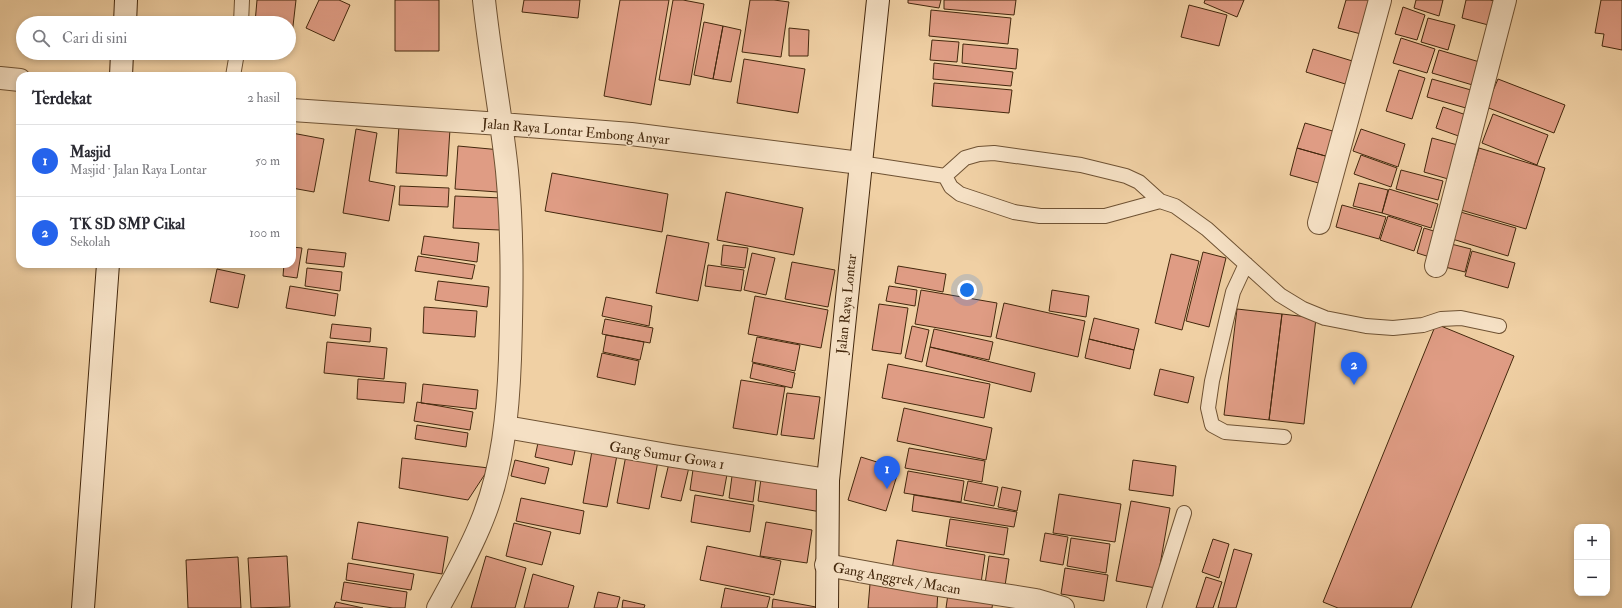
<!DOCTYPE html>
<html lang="id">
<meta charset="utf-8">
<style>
:root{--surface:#fff;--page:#f7f7f7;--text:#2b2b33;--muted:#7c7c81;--line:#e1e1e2;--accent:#2563eb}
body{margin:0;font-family:"IM FELL Double Pica",serif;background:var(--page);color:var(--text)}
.controls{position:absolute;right:12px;bottom:12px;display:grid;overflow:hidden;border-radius:8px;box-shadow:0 2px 6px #0003}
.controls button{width:36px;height:36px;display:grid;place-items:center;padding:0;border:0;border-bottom:1px solid var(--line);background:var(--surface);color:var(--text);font:20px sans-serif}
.you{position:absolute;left:967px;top:290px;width:14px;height:14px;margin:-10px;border:3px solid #fff;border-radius:50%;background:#1a73e8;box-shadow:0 0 0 6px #1a73e833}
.badge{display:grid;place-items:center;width:26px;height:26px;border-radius:50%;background:var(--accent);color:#fff;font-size:13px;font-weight:700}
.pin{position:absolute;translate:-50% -33px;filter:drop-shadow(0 1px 2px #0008)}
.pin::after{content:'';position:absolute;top:21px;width:14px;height:12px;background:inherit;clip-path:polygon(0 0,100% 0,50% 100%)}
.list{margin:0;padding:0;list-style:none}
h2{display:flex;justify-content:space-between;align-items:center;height:52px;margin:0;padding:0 16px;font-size:17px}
h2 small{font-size:13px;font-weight:400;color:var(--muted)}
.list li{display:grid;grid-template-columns:26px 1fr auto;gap:12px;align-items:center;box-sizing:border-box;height:72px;padding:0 16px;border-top:1px solid var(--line)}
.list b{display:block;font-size:15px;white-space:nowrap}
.list p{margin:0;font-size:13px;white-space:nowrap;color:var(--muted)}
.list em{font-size:13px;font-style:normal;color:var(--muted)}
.icon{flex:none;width:22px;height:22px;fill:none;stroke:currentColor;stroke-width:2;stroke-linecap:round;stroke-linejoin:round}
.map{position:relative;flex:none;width:1622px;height:608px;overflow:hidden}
.search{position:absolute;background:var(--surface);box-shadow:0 2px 6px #0003;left:16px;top:16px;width:280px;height:44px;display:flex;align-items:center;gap:10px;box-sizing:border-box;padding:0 14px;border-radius:22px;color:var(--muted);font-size:15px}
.panel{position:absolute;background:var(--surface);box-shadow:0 2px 6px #0003;left:16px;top:72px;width:280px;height:196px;border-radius:12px}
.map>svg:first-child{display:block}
.building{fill:#df9c84;stroke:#44280d}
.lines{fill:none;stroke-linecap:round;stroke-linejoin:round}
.lane-casing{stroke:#6f5233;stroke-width:16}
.street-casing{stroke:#6f5233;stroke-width:24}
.secondary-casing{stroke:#44280d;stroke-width:24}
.lane{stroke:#f5e0c4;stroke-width:14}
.street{stroke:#f5e0c4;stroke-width:22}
.secondary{stroke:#f5e0c4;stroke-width:22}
.labels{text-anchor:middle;stroke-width:3;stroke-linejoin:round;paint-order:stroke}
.street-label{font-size:14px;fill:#44280d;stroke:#f5e0c4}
</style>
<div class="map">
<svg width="1622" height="608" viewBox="0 0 1622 608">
<rect width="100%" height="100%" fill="#f0d0a4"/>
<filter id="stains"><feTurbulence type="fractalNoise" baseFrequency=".005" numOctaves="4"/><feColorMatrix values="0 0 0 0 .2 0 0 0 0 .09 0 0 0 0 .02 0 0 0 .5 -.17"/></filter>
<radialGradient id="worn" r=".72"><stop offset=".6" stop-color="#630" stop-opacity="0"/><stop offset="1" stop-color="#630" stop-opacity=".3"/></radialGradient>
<path class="building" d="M257,0H296L290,52L289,23H255Z
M319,0H339L350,5L334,41L306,28Z
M395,0H439V51H395Z
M524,0H580L578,18L522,12Z
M620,0H669L651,105L604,96Z
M673,0H683L704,4L690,85L659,80Z
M750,0H774L789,2L781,57L742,52Z
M908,0H941L939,8L908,3Z
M944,0H1016L1014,15L944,9Z
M1205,0H1244L1237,17L1204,3Z
M1346,0H1371L1361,34L1338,28Z
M1416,0H1443L1439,16L1414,8Z
M1466,0H1490L1499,2L1492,26L1462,18Z
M1601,0H1622V50L1602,46L1604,34L1595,33Z
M1189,5L1227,15L1219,46L1181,37Z
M1403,7L1425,15L1417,40L1395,34Z
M931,10L1011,18L1008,44L929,36Z
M1428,18L1455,25L1448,50L1421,42Z
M704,22L723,26L713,79L694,75Z
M723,26L741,30L731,82L713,79Z
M789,28L809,30L808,56H789Z
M1401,38L1435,49L1427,73L1393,63Z
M932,40L959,42L957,62L930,60Z
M963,44L1018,49L1016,69L962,63Z
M1313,49L1359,63L1352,86L1306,72Z
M1439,50L1483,63L1476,86L1432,73Z
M744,59L805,69L798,113L737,103Z
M934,63L1013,72L1011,86L933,79Z
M1399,70L1425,78L1412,119L1386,111Z
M1432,79L1471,90L1466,108L1427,97Z
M1498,79L1565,105L1554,133L1486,107Z
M934,83L1012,90L1009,113L932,106Z
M1443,107L1475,118L1467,139L1436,128Z
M1493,114L1548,135L1537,165L1482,143Z
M1305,123L1336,132L1329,157L1297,148Z
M399,125L450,129L447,176L396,173Z
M356,129L377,133L369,181L395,186L389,221L343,213Z
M1361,129L1405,144L1398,167L1353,151Z
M292,133L324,139L314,192L292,188Z
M1432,138L1465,147L1455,181L1424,172Z
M458,146L501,150L498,192L455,189Z
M1297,148L1329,157L1322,184L1290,175Z
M1479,148L1545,168L1526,229L1461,210Z
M1361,155L1397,168L1391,187L1354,174Z
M1401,170L1443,181L1438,200L1396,189Z
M552,173L668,194L662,232L545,211Z
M1359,183L1388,190L1382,213L1353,206Z
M400,186L449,188L448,207L399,205Z
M1389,189L1438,204L1431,228L1382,213Z
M726,192L803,208L794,255L717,240Z
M455,196L502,198L500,230L453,228Z
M1342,205L1386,217L1379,239L1336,227Z
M1457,211L1516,228L1508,256L1449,238Z
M1388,216L1422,227L1414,251L1380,240Z
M1424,228L1440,233L1433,258L1417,253Z
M667,235L709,243L698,301L656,293Z
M424,236L479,243L477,262L421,254Z
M1451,244L1471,249L1465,272L1445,267Z
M723,245L748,248L745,268L721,265Z
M292,247L302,248L297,278L283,276L284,264H292Z
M308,249L346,253L344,267L306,263Z
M1472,251L1515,263L1508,288L1465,276Z
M1203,252L1226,258L1209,327L1186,321Z
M752,253L775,258L766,295L744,290Z
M1171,254L1199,261L1182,330L1155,323Z
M418,256L475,265L472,279L415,271Z
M792,262L835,270L828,307L785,299Z
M217,264H236V267Z
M708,265L744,270L741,291L705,286Z
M898,266L946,274L943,292L895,283Z
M307,268L342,272L340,291L305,286Z
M217,269L245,275L238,308L210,302Z
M438,281L489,287L487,307L435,300Z
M290,286L338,294L335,316L286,308Z
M889,286L917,290L915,306L886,301Z
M921,290L997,303L991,337L915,324Z
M1052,290L1089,296L1086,317L1049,311Z
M755,296L828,310L821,348L748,334Z
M606,297L652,306L649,326L602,316Z
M1004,303L1085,321L1078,357L996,338Z
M879,304L908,308L901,354L872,350Z
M424,307L477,311L475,337L423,333Z
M1237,309L1282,314L1269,420L1224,415Z
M1282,314L1316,318L1304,424L1269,420Z
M1094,318L1139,329L1134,350L1089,339Z
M605,319L653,328L650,343L602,334Z
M332,324L371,328L370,342L330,338Z
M1436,324L1514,356L1411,608H1338L1323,602Z
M912,326L929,330L922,362L905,358Z
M934,329L993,342L989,360L930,347Z
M606,335L644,342L640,360L603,352Z
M757,337L800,345L795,371L752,362Z
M1089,339L1134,350L1130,369L1085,358Z
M327,342L387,348L384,379L324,373Z
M930,347L1035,373L1031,392L926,366Z
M602,353L639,361L635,385L597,377Z
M753,363L795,373L792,388L750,378Z
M888,364L990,384L984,418L882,398Z
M1160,369L1194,377L1188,403L1154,395Z
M358,379L406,383L404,403L357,399Z
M741,380L785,387L777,435L733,428Z
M423,384L478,390L476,409L421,403Z
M787,393L820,397L814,439L781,435Z
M417,402L473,412L470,430L414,421Z
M904,408L992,428L986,460L897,441Z
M417,425L468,433L466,447L415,439Z
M539,438L576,446L572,465L535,457Z
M593,445L618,450L607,507L583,503Z
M909,448L985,461L982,482L905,468Z
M626,455L658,461L649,509L617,503Z
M861,457L899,469L886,511L848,500Z
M402,458L489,468L468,500L399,488Z
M670,459L690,463L681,501L661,497Z
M515,460L549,468L545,484L511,476Z
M1133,460L1176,466L1173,496L1129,490Z
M694,463L728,469L723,496L690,490Z
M733,469L757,472L753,502L729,498Z
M762,471L826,483L821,512L758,501Z
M908,471L964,481L961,502L904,493Z
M968,481L998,487L994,506L964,500Z
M1002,487L1021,491L1017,511L998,507Z
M1059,494L1121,504L1115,542L1053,533Z
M695,495L754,505L750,532L691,522Z
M914,495L1017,512L1014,527L912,511Z
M521,498L584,511L580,534L516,521Z
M1131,501L1170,508L1156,588L1116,581Z
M950,519L1008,528L1004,555L946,546Z
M358,522L448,537L442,574L352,559Z
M766,522L812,530L807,563L760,556Z
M514,523L551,532L542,565L506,556Z
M1045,533L1068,537L1063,565L1040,561Z
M1071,538L1110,544L1106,573L1067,566Z
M1213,539L1229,544L1219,578L1202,572Z
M897,540L985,555L981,583L892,569Z
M707,546L781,561L774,595L700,580Z
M1234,549L1252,554L1236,608H1218Z
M287,556L290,607L251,608L248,558Z
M486,556L526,568L515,608H471Z
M989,556L1009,559L1005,586L985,584Z
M238,557L241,608H188L186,560Z
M348,563L414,574L411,590L346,580Z
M1065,568L1108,575L1104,601L1061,594Z
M533,574L574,586L568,608H524Z
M1206,577L1222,582L1213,608H1196Z
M344,582L407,592L405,608H393L341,600Z
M870,584L938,589L937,608H868Z
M725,588L770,597L767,608H721Z
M598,592L620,597L617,608H594Z
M948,594L993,601L992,608H946Z
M773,599L816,607L815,608H772Z
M623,600L645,605L644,608H622Z
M336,602L363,608H334Z"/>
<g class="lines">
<g class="lane-casing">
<path id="lane" d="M241,23L242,0
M233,76L237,53
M860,163L945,176
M945,176L965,158L979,154L994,153L1081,165L1126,176L1139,182L1160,201L1175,206L1207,229L1280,295L1303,309L1325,318L1366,326L1393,328L1423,325L1441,319L1461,318L1499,326
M945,176L951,187L960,194L1014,212L1040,216H1105L1160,201
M1246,264L1233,292L1212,381L1208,408L1212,425L1225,432L1284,437
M1154,608L1184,513"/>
</g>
<g class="street-casing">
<path id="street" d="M0,78L20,80
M292,110L501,124L631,134L860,163
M1319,223L1380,0
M1436,266L1505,0
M506,427L673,456L828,480
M826,565L925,583L1036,600L1063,608
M438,608C454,579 471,549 483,518C503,468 508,412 510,359C512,296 513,233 507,171C501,114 490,57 484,0"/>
</g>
<g class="secondary-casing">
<path id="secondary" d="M125,23L126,0
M121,76L122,53
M83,608L108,264
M827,608L828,480L878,0"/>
</g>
<use href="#lane" class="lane"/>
<use href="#street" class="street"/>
<use href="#secondary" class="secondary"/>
</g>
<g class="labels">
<g class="street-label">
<text transform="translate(576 131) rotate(5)" y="5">Jalan Raya Lontar Embong Anyar</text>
<text transform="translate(846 304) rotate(-84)" y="5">Jalan Raya Lontar</text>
<text transform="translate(667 455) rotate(9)" y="5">Gang Sumur Gowa 1</text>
<text transform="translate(897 578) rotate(10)" y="5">Gang Anggrek / Macan</text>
</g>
</g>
<rect width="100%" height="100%" filter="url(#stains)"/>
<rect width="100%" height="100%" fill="url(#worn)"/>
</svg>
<div class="controls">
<button>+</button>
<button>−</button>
</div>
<div class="you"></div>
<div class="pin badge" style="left:887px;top:489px">1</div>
<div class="pin badge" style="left:1354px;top:385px">2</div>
<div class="search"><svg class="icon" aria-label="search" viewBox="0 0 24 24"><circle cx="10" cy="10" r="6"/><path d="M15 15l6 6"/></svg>Cari di sini</div>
<section class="panel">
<h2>Terdekat<small>2 hasil</small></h2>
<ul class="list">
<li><span class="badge">1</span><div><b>Masjid</b><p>Masjid · Jalan Raya Lontar</p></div><em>50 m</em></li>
<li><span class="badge">2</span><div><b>TK SD SMP Cikal</b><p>Sekolah</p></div><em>100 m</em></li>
</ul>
</section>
</div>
